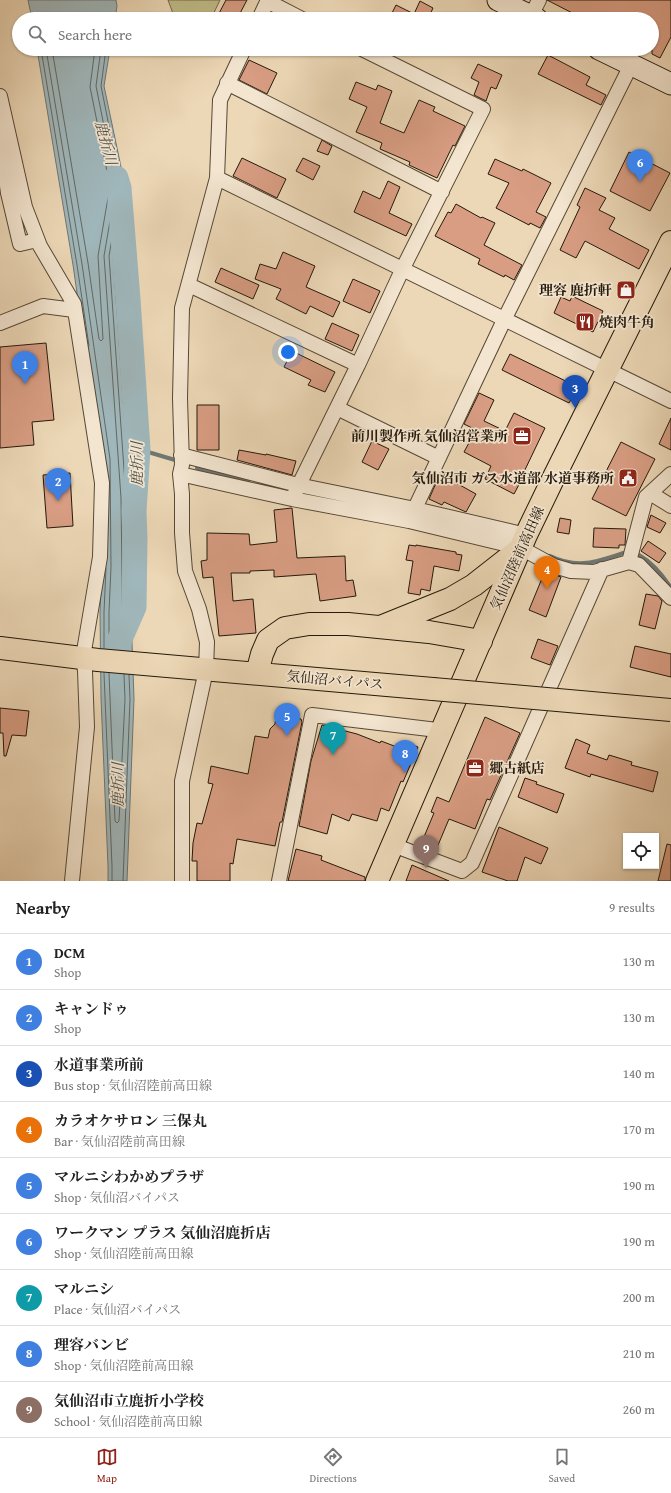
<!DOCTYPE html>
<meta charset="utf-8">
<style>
:root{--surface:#fff;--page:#f6f6f6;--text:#222;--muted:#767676;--line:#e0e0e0;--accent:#8f2418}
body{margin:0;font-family:"Gentium Book Plus","Noto Serif JP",serif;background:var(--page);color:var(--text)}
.controls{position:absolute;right:12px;bottom:12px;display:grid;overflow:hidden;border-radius:0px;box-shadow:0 1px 3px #0004}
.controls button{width:36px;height:36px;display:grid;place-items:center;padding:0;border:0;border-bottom:1px solid var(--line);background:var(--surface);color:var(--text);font:20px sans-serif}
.you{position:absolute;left:288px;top:352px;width:14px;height:14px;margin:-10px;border:3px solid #fff;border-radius:50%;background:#1a73e8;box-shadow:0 0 0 6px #1a73e833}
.badge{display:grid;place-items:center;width:26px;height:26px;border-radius:50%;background:var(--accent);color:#fff;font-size:13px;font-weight:700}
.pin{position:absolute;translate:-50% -33px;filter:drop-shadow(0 1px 2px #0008)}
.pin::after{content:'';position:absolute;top:21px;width:14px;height:12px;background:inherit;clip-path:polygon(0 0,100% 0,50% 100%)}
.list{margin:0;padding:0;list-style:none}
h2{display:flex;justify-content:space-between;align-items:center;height:52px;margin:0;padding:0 16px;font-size:17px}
h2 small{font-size:13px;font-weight:400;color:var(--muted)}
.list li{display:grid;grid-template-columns:26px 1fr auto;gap:12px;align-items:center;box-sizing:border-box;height:56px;padding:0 16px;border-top:1px solid var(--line)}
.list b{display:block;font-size:15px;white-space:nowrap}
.list p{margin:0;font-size:13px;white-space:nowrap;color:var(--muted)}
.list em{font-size:13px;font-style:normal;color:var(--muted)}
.icon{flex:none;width:22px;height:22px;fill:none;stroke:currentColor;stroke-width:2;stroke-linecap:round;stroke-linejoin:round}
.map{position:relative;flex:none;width:671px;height:881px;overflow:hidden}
.search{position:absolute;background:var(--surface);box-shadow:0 1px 3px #0004;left:12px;right:12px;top:12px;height:44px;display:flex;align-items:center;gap:10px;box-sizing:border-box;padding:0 14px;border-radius:22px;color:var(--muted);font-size:15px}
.sheet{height:556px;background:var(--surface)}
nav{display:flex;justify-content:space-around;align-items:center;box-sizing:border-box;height:56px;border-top:1px solid var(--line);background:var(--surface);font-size:11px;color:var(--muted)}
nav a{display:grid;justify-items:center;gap:2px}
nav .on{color:var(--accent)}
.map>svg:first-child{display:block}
.green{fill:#c0bc88;stroke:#726a49}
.water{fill:#9fb6ba;stroke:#6e7774}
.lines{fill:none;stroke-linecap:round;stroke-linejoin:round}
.shore{stroke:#626862;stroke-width:1}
.stream{stroke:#6e7774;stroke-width:4}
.river{stroke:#9fb6ba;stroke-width:25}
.building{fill:#d89d83;stroke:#24190a}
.street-casing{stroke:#564835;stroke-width:16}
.secondary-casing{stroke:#24190a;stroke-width:23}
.primary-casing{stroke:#24190a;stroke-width:24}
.highway-casing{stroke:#24190a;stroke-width:24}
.street{stroke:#f3e5d0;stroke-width:14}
.secondary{stroke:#f3e5d0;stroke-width:21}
.primary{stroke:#ecd7b6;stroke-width:22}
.highway{stroke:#ecd7b6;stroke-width:22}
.highway-bridge-casing{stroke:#24190a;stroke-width:24;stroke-linecap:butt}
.highway-bridge{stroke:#ecd7b6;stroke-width:22}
.labels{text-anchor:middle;stroke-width:3.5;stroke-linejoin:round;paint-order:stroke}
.poi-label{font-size:14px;font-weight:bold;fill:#24190a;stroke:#f3e5d0;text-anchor:end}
.street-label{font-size:14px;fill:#24190a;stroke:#f3e5d0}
.water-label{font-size:15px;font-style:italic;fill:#4f5048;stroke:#f3e5d0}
</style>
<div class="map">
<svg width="671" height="881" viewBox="0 0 671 881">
<rect width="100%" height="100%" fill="#ecd7b6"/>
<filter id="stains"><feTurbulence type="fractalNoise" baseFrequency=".005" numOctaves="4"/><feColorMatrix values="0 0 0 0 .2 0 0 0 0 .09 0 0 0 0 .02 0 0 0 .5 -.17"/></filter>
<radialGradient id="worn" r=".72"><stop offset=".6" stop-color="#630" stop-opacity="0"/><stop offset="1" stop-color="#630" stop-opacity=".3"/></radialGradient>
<path class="green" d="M168,0H220L211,19H175Z"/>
<path class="water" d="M28,0H116L117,6L115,19H32Z
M37,49H110L104,86L125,186L113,256L130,498L131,615L134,699L127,881H108V866L101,698L100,612L102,567L101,460L73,265Z"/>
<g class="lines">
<path class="shore" d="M41,49L77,265L89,346
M46,49L82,264L110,459L111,567L109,612V649
M52,49L88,263L99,339L101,341L103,339L98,256L110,186L90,87L95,49
M101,49L96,86L116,186L104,256L121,498L123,650
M106,49L101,86L121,186L109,256L126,498L128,651
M104,648V612L106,568
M104,673L112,866V881
M109,673L115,821L117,823L119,821L125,699L124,674
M123,881L130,699L129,675"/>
<path class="stream" d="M138,449L175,460
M197,468L249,480
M639,555C653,563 662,574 671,588
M550,556C577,569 597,562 623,553"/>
<path class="river" d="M116,178L119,188L128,299L138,449L134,511L135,539L134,607L119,641V644"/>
</g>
<path class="building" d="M226,0H247L237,19H216Z
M547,0H671V37L660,58L652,54V19H584Z
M420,1L433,8L428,19H389L396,5L414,14Z
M548,55L590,77L586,85L606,95L601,105L538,74Z
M249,60L277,73L267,94L239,80Z
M478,64L502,75L496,89L491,87L486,101L474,95L479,82L471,78Z
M356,82L376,90L378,85L392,91L380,123L404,133L419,100L435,107L433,111L465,126L455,146L453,145L437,178L409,165L410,162L380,149L382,143L356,132L367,107L349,99Z
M322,140L332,146L328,155L317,151Z
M629,152L670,173L650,211L610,191Z
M242,158L286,179L277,198L233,176Z
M303,158L320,166L313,180L296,171Z
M495,159L522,171L523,169L551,183L536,212L546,217L540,228L530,223L529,225L496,208L509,183L488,174Z
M388,181L400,187L389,213L412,224L406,236L354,212L363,191L380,199Z
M585,188L606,198L599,210L615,218L609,229L649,250L639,269L585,241L576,258L560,250L580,207L577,205Z
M456,204L481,218L482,217L495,223L484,245L522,265L514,280L505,275L504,277L478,264L480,259L435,236L448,212L451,213Z
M283,252L315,266L306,287L340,302L333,317L310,306L306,314L276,299L281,289L255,279L260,264L276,269Z
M221,268L259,285L253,299L215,282Z
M353,279L380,291L370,313L343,301Z
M572,296L603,311L593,332L554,313L561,297L570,301Z
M332,323L359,335L352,351L325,339Z
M46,343L54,420L32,422L34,445L0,448V347Z
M292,351L335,372L325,392L308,385L311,380L284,367Z
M510,354L578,387L569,403L502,370Z
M479,393L494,400L484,421L505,431L514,413L545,428L522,476L523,477L514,494L485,479L491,466L464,452L476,430L464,424Z
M197,405H219V450H197Z
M671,418V450L659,444Z
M372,441L389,449L378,470L362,462Z
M621,442L655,459L626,516L592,499Z
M239,450L266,455V454L296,461L292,475L237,460Z
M70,473L73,526L47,528L43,475Z
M440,474L476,494L466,512L444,502L442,505L429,499Z
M292,508L297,558L345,556L346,581L353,580L356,596L320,601L316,574L274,577V570L250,571V573H231L233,601L253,599L256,633L219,636L213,577L203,578L201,561L207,560V533L249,534L250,545L277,542L274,510Z
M651,515L666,523L660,533L647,527Z
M560,518L571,520L569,534L557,532Z
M594,528L626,529L625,545H619V548L593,547Z
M648,541L666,553L659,563L641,551Z
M409,545L416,546V545L456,552V554L462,555L459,571L434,566L430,591L421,589L420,595L408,593L413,561L406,560Z
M545,571L561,577L546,617L529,610Z
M646,594L658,596L662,601L655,629L639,625Z
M538,639L558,646L550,665L531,658Z
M635,646L671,654V677L630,667Z
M0,708L29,711L26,736L12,735L6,756H4L3,733H0Z
M280,715L301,719L302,722L282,822H280L275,846L237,839L233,864L230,863V881H197V861H192L193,843L197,823L202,824L213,784L208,783L211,766L248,774L255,736L268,738L270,729L275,724L276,717Z
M485,717L520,733L490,800L487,799L475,829L449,819L436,850L421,844L434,813L431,812L437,797L449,802Z
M322,725L357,734L380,743L381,741L402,749L405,742L418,747L403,782L401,781L389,811L381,808L377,821L352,814L349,821L332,814L327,834L299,826L311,761Z
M576,739L590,745L587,753L607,760L609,755L632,762L631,765L658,772L653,792L591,774L590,777L565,768Z
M525,778L537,782L536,784L564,794L557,813L518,797Z
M499,827L548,848L541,864L525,857L517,881H508L482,872Z
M667,844L671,845V881H658Z
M296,849L322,856L321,860L365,877V881H288Z
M412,865L449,881H406Z"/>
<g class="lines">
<g class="street-casing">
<path id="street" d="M267,1L302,19
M531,16L539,0
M259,19L268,0
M227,83L442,192
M0,96L25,207L40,246L74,304L102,483L100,557L83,657L85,671L87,727L72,881
M0,135L8,193L20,244L37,240
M217,178L671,401
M189,285L358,365
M0,323L43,306L74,310
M337,408L439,458
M181,455L298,485L415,509L526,535
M180,474L292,499L409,521L521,548L554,566L571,571L594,572L629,562L639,565L671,598
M650,493L671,506
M292,499L358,365L403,268L483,109L362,49
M409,521L505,318L631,65
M629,562L646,497L671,474
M393,845L462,871L472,863L602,569
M182,881V781L206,670L207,642L199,609L185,571L182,533V494L180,474L182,465L180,398L182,308L217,178L220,100L244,49
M279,881L312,715L429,729L441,731"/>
</g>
<g class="secondary-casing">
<path id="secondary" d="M498,0L537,19
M599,49L671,84"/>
</g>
<g class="primary-casing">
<path id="primary" d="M377,881L526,535L554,477L671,242"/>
</g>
<g class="highway-casing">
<path id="highway" d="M383,626L450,599L474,585L521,548
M0,648L98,660L433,689
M257,673L262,654L268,640L285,628L309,624H348L429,632L481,641"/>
</g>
<use href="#street" class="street"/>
<use href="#secondary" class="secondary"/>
<use href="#primary" class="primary"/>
<use href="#highway" class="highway"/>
<g class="highway-bridge-casing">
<path id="highway-bridge" d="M433,689L671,710"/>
</g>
<use href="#highway-bridge" class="highway-bridge"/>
</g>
<defs>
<g id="shop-square" transform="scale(1)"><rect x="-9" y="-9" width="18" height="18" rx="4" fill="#8f2418" stroke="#f3e5d0"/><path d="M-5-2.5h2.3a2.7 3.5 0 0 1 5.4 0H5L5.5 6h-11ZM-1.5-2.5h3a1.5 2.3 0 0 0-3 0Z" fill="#fff"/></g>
<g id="restaurant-square" transform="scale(1)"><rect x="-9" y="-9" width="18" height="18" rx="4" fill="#8f2418" stroke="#f3e5d0"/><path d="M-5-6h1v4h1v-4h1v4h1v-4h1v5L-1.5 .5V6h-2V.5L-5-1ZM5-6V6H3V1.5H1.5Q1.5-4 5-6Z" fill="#fff"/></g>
<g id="office-square" transform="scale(1)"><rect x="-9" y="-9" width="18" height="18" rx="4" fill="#8f2418" stroke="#f3e5d0"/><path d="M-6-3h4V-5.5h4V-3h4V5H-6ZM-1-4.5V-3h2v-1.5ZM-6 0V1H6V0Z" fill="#fff"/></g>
<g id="civic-square" transform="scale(1)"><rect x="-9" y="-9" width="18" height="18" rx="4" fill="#8f2418" stroke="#f3e5d0"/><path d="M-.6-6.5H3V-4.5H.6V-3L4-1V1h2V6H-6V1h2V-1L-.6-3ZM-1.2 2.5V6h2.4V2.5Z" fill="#fff"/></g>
</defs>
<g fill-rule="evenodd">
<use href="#shop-square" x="626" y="290"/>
<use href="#restaurant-square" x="585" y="322"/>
<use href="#office-square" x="522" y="436"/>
<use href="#civic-square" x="628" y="478"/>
<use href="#office-square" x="475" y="768"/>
</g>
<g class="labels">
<g class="poi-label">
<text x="612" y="295">理容 鹿折軒</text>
<text x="599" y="327" text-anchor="start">焼肉牛角</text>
<text x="508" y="441">前川製作所 気仙沼営業所</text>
<text x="614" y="483">気仙沼市 ガス水道部 水道事務所</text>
<text x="489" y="773" text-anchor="start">郷古紙店</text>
</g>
<g class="street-label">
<text transform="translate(517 558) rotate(-66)" y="5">気仙沼陸前高田線</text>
<text transform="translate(335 680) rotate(5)" y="5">気仙沼バイパス</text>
</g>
<g class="water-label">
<text transform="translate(106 143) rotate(75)" y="5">鹿折川</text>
<text transform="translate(137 464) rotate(-90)" y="5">鹿折川</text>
<text transform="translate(118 785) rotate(-90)" y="5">鹿折川</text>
</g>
</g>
<rect width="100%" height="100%" filter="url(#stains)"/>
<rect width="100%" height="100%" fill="url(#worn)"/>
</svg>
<div class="controls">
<button><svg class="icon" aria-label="locate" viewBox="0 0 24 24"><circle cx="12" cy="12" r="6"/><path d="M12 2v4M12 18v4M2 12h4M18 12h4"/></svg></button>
</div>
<div class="you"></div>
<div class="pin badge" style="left:25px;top:384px;background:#3f7fe0">1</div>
<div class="pin badge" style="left:58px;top:501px;background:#3f7fe0">2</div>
<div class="pin badge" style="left:575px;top:408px;background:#1a4fb4">3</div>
<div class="pin badge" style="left:547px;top:589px;background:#e8710a">4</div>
<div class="pin badge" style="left:287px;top:736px;background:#3f7fe0">5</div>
<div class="pin badge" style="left:640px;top:182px;background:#3f7fe0">6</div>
<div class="pin badge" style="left:333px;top:755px;background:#0f9aa8">7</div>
<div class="pin badge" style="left:405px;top:773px;background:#3f7fe0">8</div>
<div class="pin badge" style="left:426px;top:868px;background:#8d6e63">9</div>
<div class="search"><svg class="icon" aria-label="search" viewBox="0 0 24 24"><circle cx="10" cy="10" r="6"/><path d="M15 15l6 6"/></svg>Search here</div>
</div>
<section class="sheet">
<h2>Nearby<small>9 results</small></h2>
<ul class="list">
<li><span class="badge" style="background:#3f7fe0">1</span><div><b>DCM</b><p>Shop</p></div><em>130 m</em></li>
<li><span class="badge" style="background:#3f7fe0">2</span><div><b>キャンドゥ</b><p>Shop</p></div><em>130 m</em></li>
<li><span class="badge" style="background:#1a4fb4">3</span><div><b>水道事業所前</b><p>Bus stop · 気仙沼陸前高田線</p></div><em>140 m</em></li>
<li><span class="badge" style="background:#e8710a">4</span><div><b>カラオケサロン 三保丸</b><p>Bar · 気仙沼陸前高田線</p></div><em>170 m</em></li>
<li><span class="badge" style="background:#3f7fe0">5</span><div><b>マルニシわかめプラザ</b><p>Shop · 気仙沼バイパス</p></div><em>190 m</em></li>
<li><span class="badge" style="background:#3f7fe0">6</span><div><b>ワークマン プラス 気仙沼鹿折店</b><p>Shop · 気仙沼陸前高田線</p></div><em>190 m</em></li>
<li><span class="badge" style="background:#0f9aa8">7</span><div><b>マルニシ</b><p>Place · 気仙沼バイパス</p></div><em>200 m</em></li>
<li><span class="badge" style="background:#3f7fe0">8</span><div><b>理容バンビ</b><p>Shop · 気仙沼陸前高田線</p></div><em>210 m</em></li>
<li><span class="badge" style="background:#8d6e63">9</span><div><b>気仙沼市立鹿折小学校</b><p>School · 気仙沼陸前高田線</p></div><em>260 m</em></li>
</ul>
</section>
<nav>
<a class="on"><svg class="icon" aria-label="map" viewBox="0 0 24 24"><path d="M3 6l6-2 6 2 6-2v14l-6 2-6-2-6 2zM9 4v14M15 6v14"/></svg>Map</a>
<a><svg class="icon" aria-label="directions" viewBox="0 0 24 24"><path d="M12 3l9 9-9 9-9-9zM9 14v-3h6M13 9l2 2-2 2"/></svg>Directions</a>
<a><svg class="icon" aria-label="saved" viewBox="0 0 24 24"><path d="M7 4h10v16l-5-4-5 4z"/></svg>Saved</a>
</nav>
